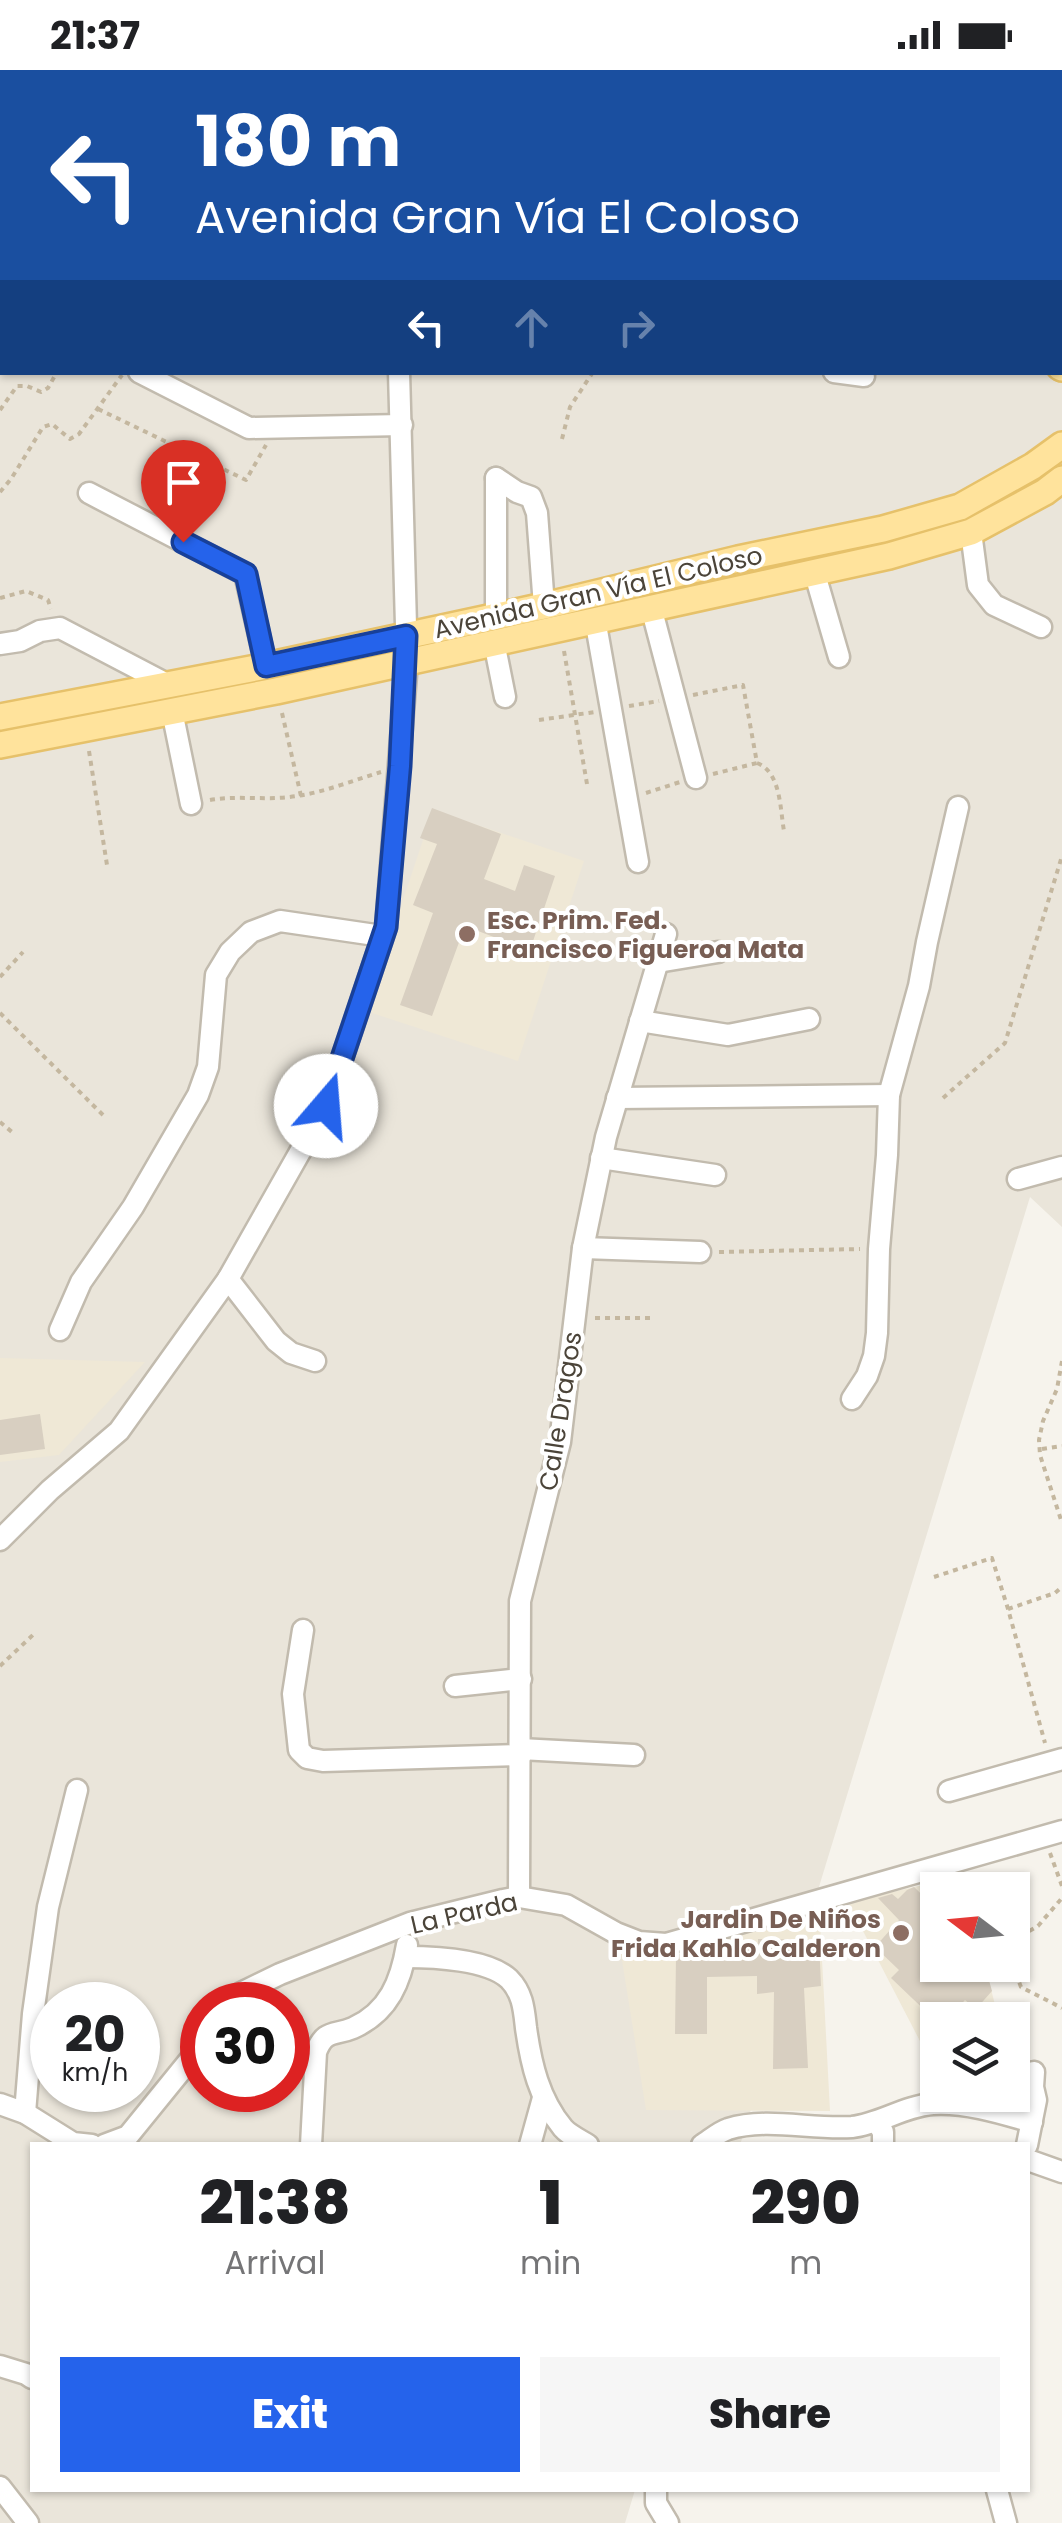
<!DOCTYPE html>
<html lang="en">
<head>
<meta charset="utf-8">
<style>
	body { margin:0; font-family:Poppins,sans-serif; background:#f6f6f6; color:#202124; height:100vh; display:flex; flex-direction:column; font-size:38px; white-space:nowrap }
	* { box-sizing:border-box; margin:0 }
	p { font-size:32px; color:#757577 }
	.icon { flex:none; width:55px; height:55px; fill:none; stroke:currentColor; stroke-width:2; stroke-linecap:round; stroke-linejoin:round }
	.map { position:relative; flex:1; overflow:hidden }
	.drawer { position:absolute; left:30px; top:2072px; width:1000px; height:350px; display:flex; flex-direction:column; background:#fff; border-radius:0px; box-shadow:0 2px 8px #0004 }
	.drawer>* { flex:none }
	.hud { position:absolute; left:0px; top:0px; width:1062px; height:305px; box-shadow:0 2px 8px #0004; background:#1a4fa0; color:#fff; overflow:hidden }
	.needle { width:65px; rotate:286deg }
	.fabs { position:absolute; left:920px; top:1802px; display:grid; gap:20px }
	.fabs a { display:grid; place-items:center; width:110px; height:110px; border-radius:0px; background:#fff; box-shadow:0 2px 8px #0004; font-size:50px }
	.speed { position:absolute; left:30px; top:1912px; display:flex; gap:20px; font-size:50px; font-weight:700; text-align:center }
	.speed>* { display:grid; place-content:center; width:130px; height:130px; border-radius:50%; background:#fff; box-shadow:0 2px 8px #0004; line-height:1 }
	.speed small { font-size:25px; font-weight:400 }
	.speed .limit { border:15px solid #d22; background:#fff; color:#111 }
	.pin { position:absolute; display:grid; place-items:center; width:85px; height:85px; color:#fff; margin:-102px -42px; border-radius:50% 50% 50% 0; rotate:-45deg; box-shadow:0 0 10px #0007 }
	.pin .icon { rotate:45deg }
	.me { position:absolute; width:110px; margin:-55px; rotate:18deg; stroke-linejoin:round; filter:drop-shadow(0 0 8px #0008) }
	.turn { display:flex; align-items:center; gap:35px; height:210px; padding:0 30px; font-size:45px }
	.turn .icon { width:130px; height:130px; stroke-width:2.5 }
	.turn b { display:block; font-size:70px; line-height:85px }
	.lanes { display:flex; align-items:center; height:95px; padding:0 30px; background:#0003; justify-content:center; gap:50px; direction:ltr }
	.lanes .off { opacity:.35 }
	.eta { display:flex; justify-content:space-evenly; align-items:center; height:170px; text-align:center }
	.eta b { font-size:60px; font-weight:800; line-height:70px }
	.button { display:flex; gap:20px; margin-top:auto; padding:20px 30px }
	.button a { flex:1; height:115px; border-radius:0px; background:#2563eb; color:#fff; font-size:40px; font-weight:800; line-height:115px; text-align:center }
	.button a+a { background:#f6f6f6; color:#202124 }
	.status { display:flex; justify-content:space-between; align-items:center; height:70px; padding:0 50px; background:#fff; direction:ltr }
	.status svg { height:28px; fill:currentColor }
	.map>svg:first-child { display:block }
	.residential { fill:#eae5da; fill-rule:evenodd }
	.education { fill:#efe8d6 }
	.building { fill:#d8cfc1 }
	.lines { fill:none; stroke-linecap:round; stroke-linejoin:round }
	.minor-casing { stroke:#c2bbae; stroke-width:25 }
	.major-casing { stroke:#e6c16a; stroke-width:30 }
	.path { stroke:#c4b79f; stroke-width:4; stroke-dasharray:5 5; stroke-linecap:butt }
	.minor { stroke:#fff; stroke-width:20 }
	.major { stroke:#ffe39c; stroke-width:25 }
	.route-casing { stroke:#184099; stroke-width:25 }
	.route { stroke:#2563eb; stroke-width:18 }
	.education-dot { fill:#8d6e63; stroke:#fff; stroke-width:4 }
	.labels { text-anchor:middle; stroke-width:8; stroke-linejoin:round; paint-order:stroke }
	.street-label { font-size:25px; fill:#4b4439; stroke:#fff }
	.education-label { font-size:25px; font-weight:bold; fill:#785e54; stroke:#fff; text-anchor:start }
</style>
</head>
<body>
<div class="status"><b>21:37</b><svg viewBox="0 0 49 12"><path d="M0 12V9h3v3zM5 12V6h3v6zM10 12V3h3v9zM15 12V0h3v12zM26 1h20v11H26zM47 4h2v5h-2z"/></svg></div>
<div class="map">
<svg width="1062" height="2453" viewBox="0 0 1062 2453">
	<rect width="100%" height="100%" fill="#f6f3ec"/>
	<path class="residential" d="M0 0H1062V1157L1030 1127 740 2075H32V2420H635L625 2453H0ZM2 2H1060V302H2ZM52 1935H138V2020H52ZM202 1935H288V2020H202Z"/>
	<g class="education">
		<path d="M433 740 584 791 518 991 366 941Z"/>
		<path d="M0 1288 145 1292 59 1385 0 1392Z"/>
		<path d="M954 1808 962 1820H938V1895H985L998 1947 990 1950H938L937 1969 922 1975 848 1832Z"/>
		<path d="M820 1851 830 2041 646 2040 621 1884Z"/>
	</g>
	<g class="building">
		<path d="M432 738 501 764 484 809 515 821 524 795 555 806 528 886 497 876 499 869 465 856 432 946 400 935 433 843 413 835 437 774 420 768Z"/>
		<path d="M40 1344 45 1379 0 1385V1350Z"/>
		<path d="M914 1817 938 1840V1895H970L988 1907 992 1921 976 1939 965 1930 946 1950H935L891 1908 899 1900 875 1877 899 1850 878 1828 892 1824 898 1829 907 1820Z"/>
		<path d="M758 1869 819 1870 821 1916 804 1918 808 1998 773 1999 774 1922 757 1924V1906L707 1907V1964H675L676 1885 720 1873H758Z"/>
	</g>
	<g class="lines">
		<g class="minor-casing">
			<g id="minor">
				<path d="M821 2 822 0"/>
				<path d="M139 302 249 358 402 355"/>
				<path d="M834 302 864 306"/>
				<path d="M496 408 517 422 531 427 537 443 544 536"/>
				<path d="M89 423 245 504 266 596"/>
				<path d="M971 462 978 515 994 535 1041 557"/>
				<path d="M814 501 839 587"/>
				<path d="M651 537 696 708"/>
				<path d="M496 546V408"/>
				<path d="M595 549 638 792"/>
				<path d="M494 572 505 627"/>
				<path d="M0 574 20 571 40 561 60 558 167 614"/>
				<path d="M172 641 191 734"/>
				<path d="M658 892 718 882"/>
				<path d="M640 951 728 965 809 949"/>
				<path d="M617 1028 889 1025"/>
				<path d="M601 1088 715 1105"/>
				<path d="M1018 1109 1062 1097"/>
				<path d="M583 1178 700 1182"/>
				<path d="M228 1209 276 1271 291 1283 315 1291"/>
				<path d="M60 1260 81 1212 133 1137 198 1025 208 997 216 905 230 882 251 862 280 851 382 866"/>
				<path d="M852 1329 867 1306 874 1286 877 1263 879 1179 887 1085 889 1025 919 916 927 872 958 737"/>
				<path d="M0 1470 50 1420 119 1361 228 1209 326 1036 386 857 407 592 399 302"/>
				<path d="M303 1560 293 1624 299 1680 307 1688 323 1691 521 1685"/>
				<path d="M455 1616 521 1609"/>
				<path d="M520 1679 634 1685"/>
				<path d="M949 1721 1062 1689"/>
				<path d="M519 1827 520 1531 560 1372 583 1178 606 1067 666 864"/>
				<path d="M405 1887C433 1887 488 1889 509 1909 523 1923 524 1940 526 1958 531 1994 539 2029 563 2058 569 2065 580 2070 588 2075"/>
				<path d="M232 1935 241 1923 280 1904 410 1853 503 1830 519 1827 566 1835 616 1863 639 1872 666 1874 1062 1761"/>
				<path d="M0 2034 25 2043 73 2073 92 2075"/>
				<path d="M25 2043 33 1944 48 1837 77 1720"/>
				<path d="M877 2052 883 2062V2075"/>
				<path d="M104 2075 128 2066 202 1975"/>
				<path d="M311 2075 316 1982C325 1959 334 1966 353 1958 389 1942 401 1911 407 1875"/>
				<path d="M530 2075 543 2028"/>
				<path d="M702 2075C710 2070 719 2062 728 2059 768 2047 811 2060 852 2057 880 2054 904 2036 933 2034 966 2032 1001 2043 1032 2052"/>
				<path d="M1027 2075 1036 2030 1033 2017 1034 2002"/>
				<path d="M1028 2090 1062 2102"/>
				<path d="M0 2296 26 2304 32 2308"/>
				<path d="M0 2417 28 2453"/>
				<path d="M656 2420V2433L668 2453"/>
				<path d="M997 2420 1006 2453"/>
			</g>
		</g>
		<g class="major-casing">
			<g id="major">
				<path d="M341 0 347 2"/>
				<path d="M572 0 577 2"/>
				<path d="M1054 0 1062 3"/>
				<path d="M463 2V0"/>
				<path d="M551 2 552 0"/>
				<path d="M0 164 2 163"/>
				<path d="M0 191 2 190"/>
				<path d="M1060 227 1062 223"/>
				<path d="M1060 297 1062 298"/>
				<path d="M0 647 266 596 544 536 738 489 883 459 960 437 1033 396 1062 375"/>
				<path d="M0 675 276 621 889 486 971 462 1045 422 1062 409"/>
			</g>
		</g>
		<g class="path">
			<path d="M97 0 103 2"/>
			<path d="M258 0 266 2"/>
			<path d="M24 2 26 0"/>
			<path d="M136 2 145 0"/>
			<path d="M316 2 317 0"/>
			<path d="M0 13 2 14"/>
			<path d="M0 50 2 45"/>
			<path d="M0 56 2 57"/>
			<path d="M0 106 2 107"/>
			<path d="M0 301 2 298"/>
			<path d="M98 339 246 410 266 375"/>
			<path d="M0 340 17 316H27L41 322 48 318 57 302"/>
			<path d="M562 369 570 337 593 302"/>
			<path d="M0 422 11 409 43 357 52 354 70 369 79 364 122 305"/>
			<path d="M0 528 26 521 48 530 51 539"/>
			<path d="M564 581 587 714"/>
			<path d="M693 625 743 615 757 693"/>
			<path d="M629 636 659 631"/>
			<path d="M282 643 301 726"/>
			<path d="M539 650 595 642"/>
			<path d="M89 681 107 795"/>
			<path d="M757 693C781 702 780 739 784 761"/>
			<path d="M713 704 757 693"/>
			<path d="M646 723 680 712"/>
			<path d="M210 730C239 725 267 731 297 726 325 722 354 710 381 702"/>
			<path d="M0 907 23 882"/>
			<path d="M0 943 103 1045"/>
			<path d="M943 1028 1005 973 1062 786"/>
			<path d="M0 1052 12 1062"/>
			<path d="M719 1182 860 1179"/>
			<path d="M595 1248H650"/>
			<path d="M1062 1291 1057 1319 1043 1351 1039 1370 1040 1385 1062 1453"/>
			<path d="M1042 1379 1062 1376"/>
			<path d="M934 1507 992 1488 1008 1539 1045 1673"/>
			<path d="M1008 1539 1055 1523 1062 1517"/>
			<path d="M0 1596 35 1563"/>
			<path d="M1050 1783 1062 1816"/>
			<path d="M1012 1871 1038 1856 1062 1828"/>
			<path d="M1012 1894 1021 1917 1062 1938"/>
		</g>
		<use href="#minor" class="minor"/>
		<use href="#major" class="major"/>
	</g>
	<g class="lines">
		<g class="route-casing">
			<path id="route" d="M183 472 246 504 266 596 406 566 400 696 386 857 326 1036"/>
		</g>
		<use href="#route" class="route"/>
	</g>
	<g class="education-dot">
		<circle cx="467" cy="864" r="10"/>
		<circle cx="901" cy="1863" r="10"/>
	</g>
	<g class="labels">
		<g class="street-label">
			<text transform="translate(598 522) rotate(-13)" y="9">Avenida Gran Vía El Coloso</text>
			<text transform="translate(560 1341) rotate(-81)" y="9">Calle Dragos</text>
			<text transform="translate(464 1843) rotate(-13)" y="9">La Parda</text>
		</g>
		<g class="education-label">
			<text x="487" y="859">Esc. Prim. Fed.<tspan x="487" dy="29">Francisco Figueroa Mata</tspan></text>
			<text x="881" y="1858" text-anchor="end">Jardin De Niños<tspan x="881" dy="29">Frida Kahlo Calderon</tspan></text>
		</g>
	</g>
</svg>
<div class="fabs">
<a><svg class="needle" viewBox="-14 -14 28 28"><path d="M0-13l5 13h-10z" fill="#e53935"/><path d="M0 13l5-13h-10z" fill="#757577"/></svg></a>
<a><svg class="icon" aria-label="layers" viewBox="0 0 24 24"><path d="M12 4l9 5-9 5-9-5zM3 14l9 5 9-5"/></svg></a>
</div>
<div class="speed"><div>20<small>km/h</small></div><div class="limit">30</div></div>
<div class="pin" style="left:183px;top:472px;background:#d93025"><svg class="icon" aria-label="arrive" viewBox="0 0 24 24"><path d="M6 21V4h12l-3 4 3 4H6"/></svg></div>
<svg class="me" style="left:326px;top:1036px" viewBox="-20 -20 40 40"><circle r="19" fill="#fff"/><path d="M0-13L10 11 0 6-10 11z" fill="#2563eb"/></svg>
<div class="hud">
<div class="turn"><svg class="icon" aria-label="left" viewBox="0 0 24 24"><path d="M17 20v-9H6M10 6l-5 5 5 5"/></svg><div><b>180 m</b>Avenida Gran Vía El Coloso</div></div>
<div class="lanes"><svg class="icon" aria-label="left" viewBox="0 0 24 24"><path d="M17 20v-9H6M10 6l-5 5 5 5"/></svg><svg class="icon off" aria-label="ahead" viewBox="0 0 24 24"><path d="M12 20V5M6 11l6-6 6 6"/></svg><svg class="icon off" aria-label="right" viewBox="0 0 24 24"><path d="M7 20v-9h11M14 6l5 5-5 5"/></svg></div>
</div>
<section class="drawer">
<div class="eta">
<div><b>21:38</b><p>Arrival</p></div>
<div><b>1</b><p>min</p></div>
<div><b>290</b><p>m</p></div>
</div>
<div class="button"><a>Exit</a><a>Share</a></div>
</section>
</div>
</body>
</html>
